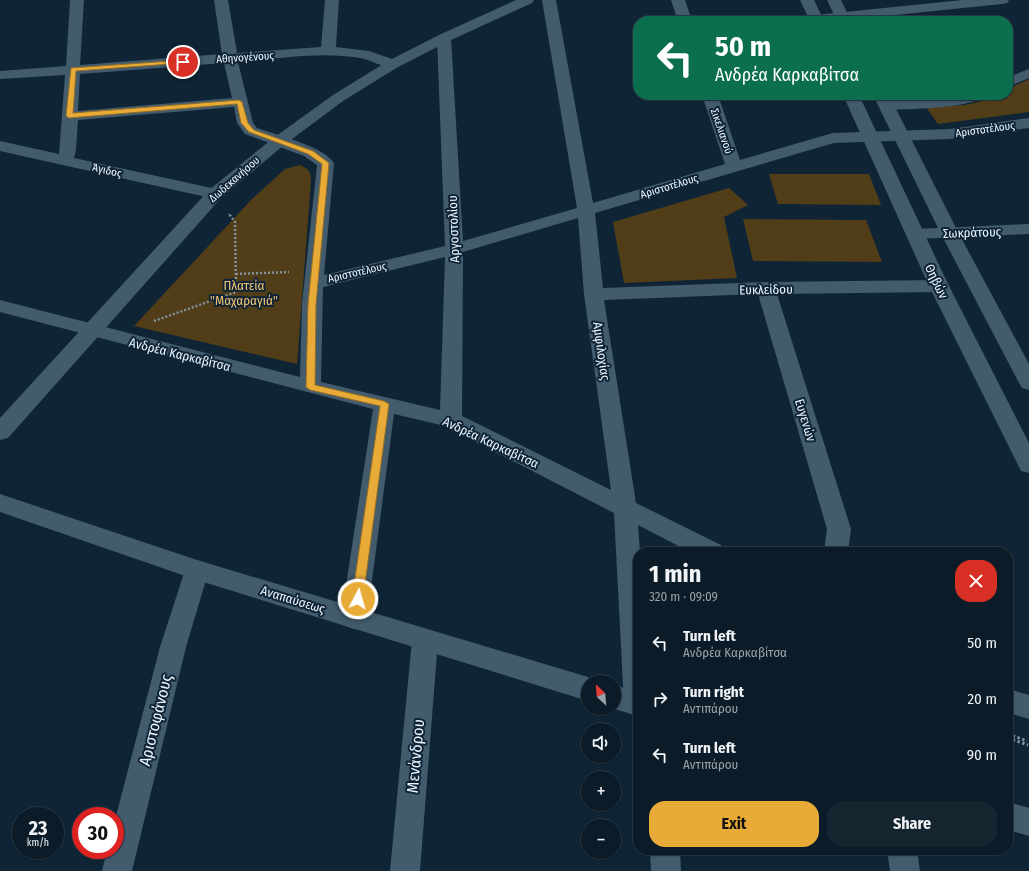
<!DOCTYPE html>
<html lang="en">
<head>
<meta charset="utf-8">
<style>
	body { margin:0; font-family:"Fira Sans Condensed",sans-serif; background:#142530; color:#f1f3f6; height:100vh; display:flex; flex-direction:column; font-size:15px; white-space:nowrap }
	* { box-sizing:border-box; margin:0 }
	p { font-size:13px; color:#9aa1a8 }
	.icon { flex:none; width:22px; height:22px; fill:none; stroke:currentColor; stroke-width:2; stroke-linecap:round; stroke-linejoin:round }
	.map { position:relative; flex:1; overflow:hidden }
	.drawer { position:absolute; left:633px; top:547px; width:380px; height:308px; display:flex; flex-direction:column; background:#0b1c28; border-radius:16px; box-shadow:0 1px 3px #0004,0 0 0 1px #2b3a45 }
	.drawer>* { flex:none }
	.banner { position:absolute; left:633px; top:16px; width:380px; height:84px; border-radius:16px; box-shadow:0 1px 3px #0004,0 0 0 1px #2b3a45; background:#0b6e4f; color:#fff; overflow:hidden }
	.needle { width:26px; rotate:334deg }
	.tools { position:absolute; left:581px; top:675px; display:grid; gap:8px }
	.tools a { display:grid; place-items:center; width:40px; height:40px; border-radius:50%; background:#0b1c28; box-shadow:0 1px 3px #0004,0 0 0 1px #2b3a45; font-size:20px }
	.speed { position:absolute; left:12px; top:807px; display:flex; gap:8px; font-size:20px; font-weight:700; text-align:center }
	.speed>* { display:grid; place-content:center; width:52px; height:52px; border-radius:50%; background:#0b1c28; box-shadow:0 1px 3px #0004,0 0 0 1px #2b3a45; line-height:1 }
	.speed small { font-size:10px; font-weight:400 }
	.speed .limit { border:6px solid #d22; background:#fff; color:#111 }
	.pin { position:absolute; display:grid; place-items:center; width:34px; height:34px; color:#fff; margin:-17px; border:2px solid #fff; border-radius:50%; box-shadow:0 1px 4px #0007 }
	.me { position:absolute; width:44px; margin:-22px; rotate:6deg; stroke-linejoin:round; filter:drop-shadow(0 0 3px #0008) }
	.turn { display:flex; align-items:center; gap:14px; height:84px; padding:0 16px; font-size:18px }
	.turn .icon { width:52px; height:52px; stroke-width:2.5 }
	.turn b { display:block; font-size:28px; line-height:34px }
	.round { display:grid; place-items:center; flex:none; width:42px; height:42px; border-radius:16px; background:#142530 }
	.headline { display:flex; align-items:center; justify-content:space-between; height:68px; padding:0 16px }
	h1 { font-size:24px; font-weight:700; line-height:30px }
	.primary-button { display:flex; gap:8px; margin-top:auto; padding:8px 16px }
	.primary-button a { flex:1; height:46px; border-radius:16px; background:#e8ab37; color:#111; font-size:16px; font-weight:700; line-height:46px; text-align:center }
	.primary-button a+a { background:#142530; color:#f1f3f6 }
	ul { padding:0; list-style:none }
	li { display:flex; align-items:center; gap:12px; height:56px; padding:0 16px }
	li div { flex:1 }
	li b { display:block; font-size:15px }
	li em { font-style:normal }
	.map>svg:first-child { display:block }
	.green { fill:#513d18 }
	.lines { fill:none; stroke-linecap:round; stroke-linejoin:round }
	.path-far2 { stroke:#82929f; stroke-width:1.5; stroke-dasharray:1.5 1.5; stroke-linecap:butt }
	.path-far1 { stroke:#82929f; stroke-width:2.5; stroke-dasharray:2 2; stroke-linecap:butt }
	.path { stroke:#82929f; stroke-width:3; stroke-dasharray:2.5 2.5; stroke-linecap:butt }
	.street { fill:#425b6d; fill-rule:evenodd }
	.secondary { fill:#425b6d; fill-rule:evenodd }
	.route { fill:#e8ab37; stroke:#976f24 }
	.labels { text-anchor:middle; stroke-width:4; stroke-linejoin:round; paint-order:stroke }
	.far-street-label { font-size:11px; fill:#eaf5fe; stroke:#0f2536 }
	.street-label { font-size:13px; fill:#eaf5fe; stroke:#0f2536 }
	.park-label { font-size:13px; fill:#f3c373; stroke:#0f2536 }
	.near-street-label { font-size:16px; fill:#eaf5fe; stroke:#0f2536 }
</style>
</head>
<body>
<div class="map">
<svg width="1029" height="871" viewBox="0 0 1029 871">
	<rect width="100%" height="100%" fill="#0f2536"/>
	<g class="green">
		<path d="M1029 79V112L938 124 926 107 965 105 978 102 995 95H1008V89Z"/>
		<path d="M902 95H957L906 101Z"/>
		<path d="M300 165C309 169 311 172 311 181L297 364 134 326 251 200 285 169Z"/>
		<path d="M769 174H869L881 205 778 204Z"/>
		<path d="M729 188 748 205 724 217 737 278 624 283 613 222Z"/>
		<path d="M743 219 866 220 882 262 753 261Z"/>
	</g>
	<g class="lines">
		<path class="path-far2" d="M229 214 230 216"/>
		<g class="path-far1">
			<path d="M236 274 289 272"/>
			<path d="M154 321 236 292 235 222 230 215"/>
		</g>
		<g class="path">
			<path d="M1008 734 1027 741"/>
			<path d="M1008 738 1028 745"/>
		</g>
		<g class="street">
			<path d="M70 0H84L80 65 222 54 214 0H228L237 53 321 47 325 0H339L336 47 369 51 398 61 400 64 398 67C386 70 372 60 360 58 321 51 278 59 238 62L253 123 257 128C276 135 323 146 334 163L324 275 445 246 437 38 439 35H449L451 38 463 241 577 208 542 0H556L593 203 725 164 702 95H718L740 160 833 133 950 129 1029 118V128L950 139 834 143 595 213 603 288 766 282 939 280 946 282 949 286 946 290 939 292 777 294 851 529 848 552H824L827 529 758 294 604 300 636 503 721 545 724 552H690L638 525 640 552H638V716L628 713 624 704 614 513 445 426 394 414 367 618 363 626 354 629 345 626 341 618 373 409 0 312V300L300 377 302 304 317 165 304 156 245 134 237 123 234 107 78 120 76 150 74 158 221 190 224 194 221 198 215 199 0 151V141L59 154 65 75 0 79V71L66 66ZM224 63 232 98 78 111 80 74ZM578 218 584 294 611 490 462 416 463 252ZM445 257 440 410 321 382 323 287Z"/>
			<path d="M671 0H685L692 21H678Z"/>
			<path d="M962 0H1009L1007 3 1002 4 837 21H810L809 19 811 16 816 15Z"/>
			<path d="M1029 69V78L1008 87V77Z"/>
			<path d="M960 95H985C975 109 904 109 886 110L881 108 878 105 881 102 886 100 932 99Z"/>
			<path d="M1029 224V234L915 239 909 238 906 234 909 230 915 229Z"/>
			<path d="M197 560 206 563 209 570 186 647 132 871H102L107 850H115V820L160 647 185 570 188 563Z"/>
			<path d="M425 629 434 632 438 640 420 871H390L412 640 416 632Z"/>
			<path d="M650 850H680L681 871H651Z"/>
			<path d="M887 850H917L920 871H890Z"/>
		</g>
		<g class="secondary">
			<path d="M516 0H534L532 3 449 41 398 67 343 101 284 145 221 198 8 438 0 440V418L209 190 272 139 333 95 388 61 439 35Z"/>
			<path d="M800 0H814L824 21H810Z"/>
			<path d="M827 0H841L851 21H837Z"/>
			<path d="M843 95H859L949 286 1029 443V473L1021 471 1018 465 929 286Z"/>
			<path d="M873 95H889L958 232 1029 364V390L1022 388 1019 383 940 232Z"/>
			<path d="M0 494 197 560 588 677 598 682H588V701L197 580 0 512Z"/>
			<path d="M614 685 638 692V716L611 708H614Z"/>
			<path d="M1008 689 1029 695V719L1008 713Z"/>
			<path d="M1008 802 1029 808V836L1008 830Z"/>
		</g>
	</g>
	<path class="route" d="M185 60 186 62 183 63 76 71 73 113 239 100 242 102 248 123 254 130 313 151 329 163 316 304 315 385 384 401 389 404 363 599 358 604 352 599 380 406 310 390 306 387 308 304 322 164 308 154 249 132 241 123 237 104 69 118 66 116 71 68Z"/>
	<g class="labels">
		<g class="far-street-label">
			<text transform="translate(245 57) rotate(-4)" y="4">Αθηνογένους</text>
			<text transform="translate(985 129) rotate(-8)" y="4">Αριστοτέλους</text>
			<text transform="translate(722 131) rotate(71)" y="4">Σικελιανού</text>
			<text transform="translate(107 170) rotate(13)" y="4">Άγιδος</text>
			<text transform="translate(234 179) rotate(-41)" y="4">Δωδεκανήσου</text>
			<text transform="translate(669 186) rotate(-17)" y="4">Αριστοτέλους</text>
			<text transform="translate(357 272) rotate(-13)" y="4">Αριστοτέλους</text>
		</g>
		<g class="street-label">
			<text transform="translate(453 229) rotate(-92)" y="5">Αργοστολίου</text>
			<text transform="translate(972 232) rotate(-2)" y="5">Σωκράτους</text>
			<text transform="translate(937 281) rotate(64)" y="5">Θηβών</text>
			<text transform="translate(766 289) rotate(-1)" y="5">Ευκλείδου</text>
			<text transform="translate(602 351) rotate(82)" y="5">Αμφιλοχίας</text>
			<text transform="translate(180 354) rotate(14)" y="5">Ανδρέα Καρκαβίτσα</text>
			<text transform="translate(806 420) rotate(73)" y="5">Ευγενών</text>
			<text transform="translate(491 442) rotate(25)" y="5">Ανδρέα Καρκαβίτσα</text>
			<text transform="translate(293 599) rotate(17)" y="5">Αναπαύσεως</text>
		</g>
		<g class="park-label">
			<text x="244" y="290">Πλατεία<tspan x="244" dy="15">"Μαχαραγιά"</tspan></text>
		</g>
		<g class="near-street-label">
			<text transform="translate(155 720) rotate(-76)" y="6">Αριστοφάνους</text>
			<text transform="translate(415 756) rotate(-85)" y="6">Μενάνδρου</text>
		</g>
	</g>
</svg>
<div class="tools">
<a><svg class="needle" viewBox="-14 -14 28 28"><path d="M0-13l5 13h-10z" fill="#e53935"/><path d="M0 13l5-13h-10z" fill="#9aa1a8"/></svg></a>
<a><svg class="icon" aria-label="sound" viewBox="0 0 24 24"><path d="M4 9h4l5-4v14l-5-4H4zM17 9q2 3 0 6"/></svg></a>
<a>+</a>
<a>−</a>
</div>
<div class="speed"><div>23<small>km/h</small></div><div class="limit">30</div></div>
<div class="pin" style="left:183px;top:62px;background:#d93025"><svg class="icon" aria-label="arrive" viewBox="0 0 24 24"><path d="M6 21V4h12l-3 4 3 4H6"/></svg></div>
<svg class="me" style="left:358px;top:599px" viewBox="-20 -20 40 40"><circle r="17" fill="#e8ab37" stroke="#fff" stroke-width="3"/><path d="M0-11L8 9 0 5-8 9z" fill="#fff"/></svg>
<div class="banner">
<div class="turn"><svg class="icon" aria-label="left" viewBox="0 0 24 24"><path d="M17 20v-9H6M10 6l-5 5 5 5"/></svg><div><b>50 m</b>Ανδρέα Καρκαβίτσα</div></div>
</div>
<section class="drawer">
<div class="headline"><div><h1>1 min</h1><p>320 m · 09:09</p></div><a class="round" style="background:#d93025;color:#fff"><svg class="icon" aria-label="close" viewBox="0 0 24 24"><path d="M6 6l12 12M18 6L6 18"/></svg></a></div>
<ul>
<li><svg class="icon" aria-label="left" viewBox="0 0 24 24"><path d="M17 20v-9H6M10 6l-5 5 5 5"/></svg><div><b>Turn left</b><p>Ανδρέα Καρκαβίτσα</p></div><em>50 m</em></li>
<li><svg class="icon" aria-label="right" viewBox="0 0 24 24"><path d="M7 20v-9h11M14 6l5 5-5 5"/></svg><div><b>Turn right</b><p>Αντιπάρου</p></div><em>20 m</em></li>
<li><svg class="icon" aria-label="left" viewBox="0 0 24 24"><path d="M17 20v-9H6M10 6l-5 5 5 5"/></svg><div><b>Turn left</b><p>Αντιπάρου</p></div><em>90 m</em></li>
</ul>
<div class="primary-button"><a>Exit</a><a>Share</a></div>
</section>
</div>
</body>
</html>
